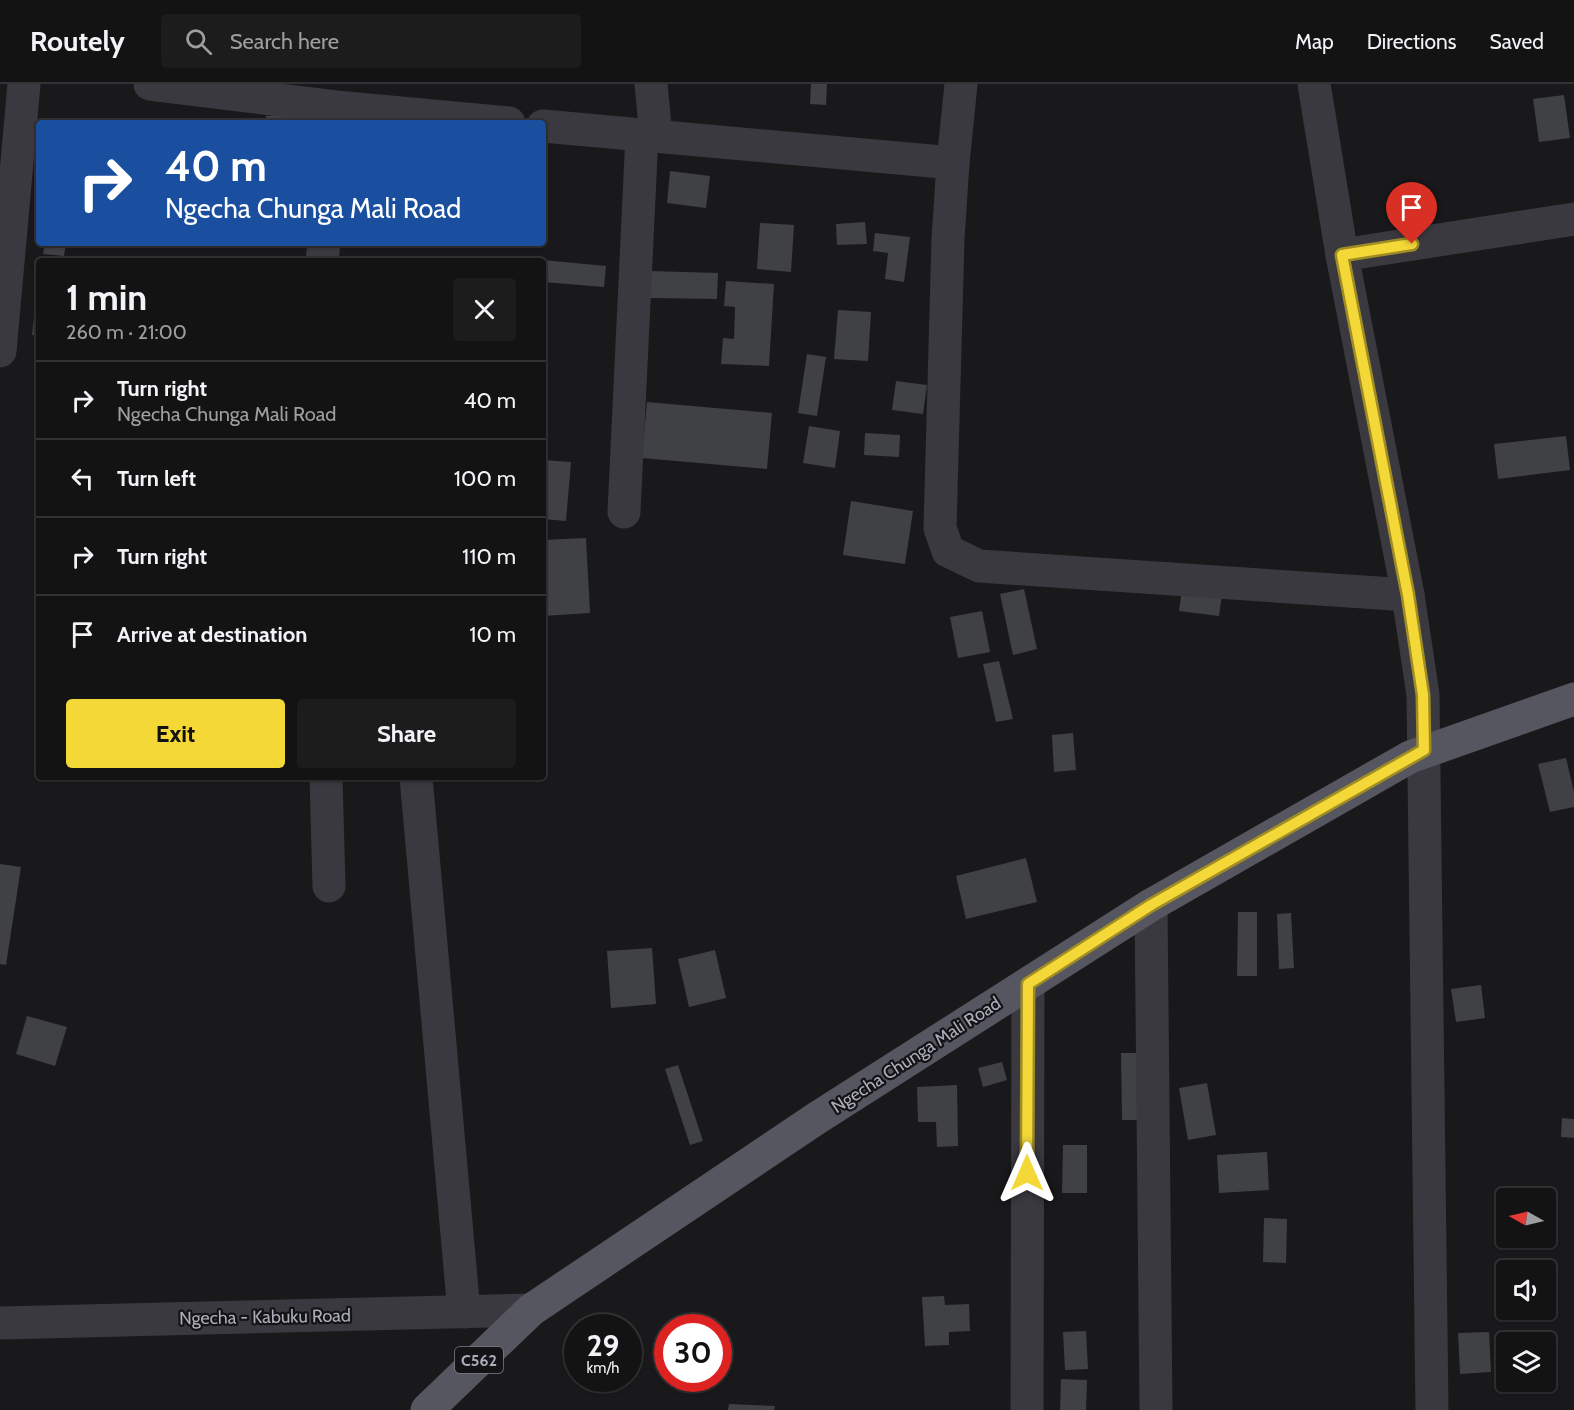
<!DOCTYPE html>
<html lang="en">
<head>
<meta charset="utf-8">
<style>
	body { margin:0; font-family:Cabin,sans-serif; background:#1c1c1d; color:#f1f3f6; height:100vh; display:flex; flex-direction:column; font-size:22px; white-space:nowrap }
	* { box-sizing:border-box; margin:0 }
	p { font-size:20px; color:#9d9ea0 }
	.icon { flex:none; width:33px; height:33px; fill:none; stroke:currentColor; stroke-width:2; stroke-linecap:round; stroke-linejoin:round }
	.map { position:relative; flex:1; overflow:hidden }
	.panel { position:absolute; left:36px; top:174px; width:510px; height:522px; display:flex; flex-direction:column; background:#131314; border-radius:6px; box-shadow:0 2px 4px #0004,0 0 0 2px #323234 }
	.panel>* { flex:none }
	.hud { position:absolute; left:36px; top:36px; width:510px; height:126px; border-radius:6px; box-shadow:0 2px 4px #0004,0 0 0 2px #323234; background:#1a4fa0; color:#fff; overflow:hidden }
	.needle { width:39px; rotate:278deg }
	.controls { position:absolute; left:1496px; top:1104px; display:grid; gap:12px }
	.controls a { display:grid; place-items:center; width:60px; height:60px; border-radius:6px; background:#131314; box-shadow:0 2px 4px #0004,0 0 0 2px #323234; font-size:30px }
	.speed { position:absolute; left:564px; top:1230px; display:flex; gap:12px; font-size:30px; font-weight:700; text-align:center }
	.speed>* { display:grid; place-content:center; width:78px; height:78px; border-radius:50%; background:#131314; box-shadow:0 2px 4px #0004,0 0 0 2px #323234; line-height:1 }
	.speed small { font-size:15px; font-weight:400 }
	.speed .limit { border:9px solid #d22; background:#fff; color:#111 }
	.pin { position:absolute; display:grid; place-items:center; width:51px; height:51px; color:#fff; margin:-62px -26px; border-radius:50% 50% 50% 0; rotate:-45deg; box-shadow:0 0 6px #0007 }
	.pin .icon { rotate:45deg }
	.me { position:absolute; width:66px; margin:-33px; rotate:0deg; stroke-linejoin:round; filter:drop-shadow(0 0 4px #0008) }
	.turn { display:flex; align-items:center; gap:21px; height:126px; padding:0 30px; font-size:27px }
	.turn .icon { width:78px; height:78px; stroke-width:2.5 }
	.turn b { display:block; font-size:42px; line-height:51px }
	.round { display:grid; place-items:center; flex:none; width:63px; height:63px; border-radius:6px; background:#1c1c1d }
	.overview { display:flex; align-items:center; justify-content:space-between; height:102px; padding:0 30px }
	h1 { font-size:36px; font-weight:700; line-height:45px }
	.cta { display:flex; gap:12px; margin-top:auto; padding:12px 30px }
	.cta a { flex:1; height:69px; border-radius:6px; background:#f4d838; color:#111; font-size:24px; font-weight:700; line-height:69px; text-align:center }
	.cta a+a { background:#1c1c1d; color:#f1f3f6 }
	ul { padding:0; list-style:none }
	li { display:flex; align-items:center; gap:18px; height:78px; padding:0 30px; border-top:2px solid #323234 }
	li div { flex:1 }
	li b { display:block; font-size:22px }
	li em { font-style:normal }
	header { display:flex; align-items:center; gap:36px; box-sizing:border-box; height:84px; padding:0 30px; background:#131314; border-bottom:2px solid #323234 }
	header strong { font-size:28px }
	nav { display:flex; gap:33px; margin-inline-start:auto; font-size:21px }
	.search { width:420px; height:54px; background:#1c1c1d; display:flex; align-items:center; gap:15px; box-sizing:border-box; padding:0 21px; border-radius:6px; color:#9d9ea0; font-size:22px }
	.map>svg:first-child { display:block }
	.building { fill:#404145 }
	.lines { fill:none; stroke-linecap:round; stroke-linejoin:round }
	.minor { stroke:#3a3940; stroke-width:33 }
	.tertiary { stroke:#3a3940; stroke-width:33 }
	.primary { stroke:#55565f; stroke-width:33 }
	.route-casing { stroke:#9f8c24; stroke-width:15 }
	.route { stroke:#f4d838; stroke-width:10 }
	.labels { text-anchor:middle; stroke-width:4.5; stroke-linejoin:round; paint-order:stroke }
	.shield { fill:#141316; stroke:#7e7f8a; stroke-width:1.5 }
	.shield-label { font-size:16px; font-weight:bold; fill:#abadbb }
	.street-label { font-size:18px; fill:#abadbb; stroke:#141316 }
</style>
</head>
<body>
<header>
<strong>Routely</strong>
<div class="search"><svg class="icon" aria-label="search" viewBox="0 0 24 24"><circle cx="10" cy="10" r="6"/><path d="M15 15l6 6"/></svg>Search here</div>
<nav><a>Map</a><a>Directions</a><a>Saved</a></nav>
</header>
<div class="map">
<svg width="1574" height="1326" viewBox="0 0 1574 1326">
	<rect width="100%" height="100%" fill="#19191b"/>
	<g class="building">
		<path d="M811 0H827L826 21 810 20Z"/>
		<path d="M1564 11 1570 54 1539 58 1533 15Z"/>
		<path d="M307 31V39H266V32Z"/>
		<path d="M670 87 710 92 706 124 667 119Z"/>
		<path d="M865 138 867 160 837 161 836 140Z"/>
		<path d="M760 139 794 141 791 188 757 185Z"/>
		<path d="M875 149 910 153 904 198 885 195 888 169 873 167Z"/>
		<path d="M45 159H66L64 172 43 170Z"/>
		<path d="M543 176 606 182 604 203 543 198Z"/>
		<path d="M650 187 718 189 717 215 650 214Z"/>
		<path d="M726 197 774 200 769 282 721 280 723 254 734 255 735 223 724 222Z"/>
		<path d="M37 208 39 209V251H32Z"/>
		<path d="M838 226 871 228 868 277 834 275Z"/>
		<path d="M807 270 826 273 817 332 798 329Z"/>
		<path d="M896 297 927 301 923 330 892 326Z"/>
		<path d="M647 318 772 329 767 385 642 374Z"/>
		<path d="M809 342 840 347 835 384 803 379Z"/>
		<path d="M865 349 900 351 899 373 864 371Z"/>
		<path d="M1566 352 1570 386 1498 395 1494 360Z"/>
		<path d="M543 376 571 378 566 437 543 435Z"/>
		<path d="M851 417 913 427 905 480 843 471Z"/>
		<path d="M586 454 590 529 543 532V456Z"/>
		<path d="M1024 505 1037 565 1013 571 1000 510Z"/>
		<path d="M1182 505 1222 510 1219 532 1179 527Z"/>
		<path d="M982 527 990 568 958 574 950 533Z"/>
		<path d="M999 577 1013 635 996 638 983 580Z"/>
		<path d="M1073 649 1076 686 1054 688 1052 651Z"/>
		<path d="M1566 674 1574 708V723L1550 728 1538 680Z"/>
		<path d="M1026 774 1037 818 966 835 956 792Z"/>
		<path d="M0 780 21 783 6 881 0 880Z"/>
		<path d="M1238 828H1257V892H1237Z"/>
		<path d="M1291 829 1294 884 1279 885 1277 830Z"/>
		<path d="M652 864 656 920 611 924 607 867Z"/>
		<path d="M715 866 726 914 689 923 678 875Z"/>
		<path d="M1481 901 1485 934 1456 938 1451 905Z"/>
		<path d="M27 932 67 943 55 982 16 970Z"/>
		<path d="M1121 969H1144V1036H1122Z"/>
		<path d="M1002 978 1007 996 983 1003 978 984Z"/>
		<path d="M678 981 703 1057 690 1061 665 985Z"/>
		<path d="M1207 999 1216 1051 1188 1056 1179 1004Z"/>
		<path d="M957 1001 958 1062 937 1063 936 1038H918L917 1003Z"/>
		<path d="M1562 1034 1574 1035V1054L1561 1053Z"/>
		<path d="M1063 1061H1087V1109H1062Z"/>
		<path d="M1267 1068 1269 1106 1219 1109 1217 1071Z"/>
		<path d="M1264 1134 1287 1135 1286 1179 1263 1178Z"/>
		<path d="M944 1212 945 1221 969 1220 970 1247 949 1248V1261L925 1262 922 1213Z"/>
		<path d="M1086 1247 1088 1285 1065 1286 1063 1248Z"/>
		<path d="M1489 1248 1491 1288 1460 1290 1458 1249Z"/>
		<path d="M1061 1295 1087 1296 1086 1326H1060Z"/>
		<path d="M729 1320 775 1322 774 1326H728Z"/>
	</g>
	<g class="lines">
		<g class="minor">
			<path d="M150 0 336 23 509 39"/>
			<path d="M651 0 656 52"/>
			<path d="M1314 0 1342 171 1408 511 1423 611 1432 1326"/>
			<path d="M543 42 953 79 948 155 940 444 948 467 979 482 1408 511"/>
			<path d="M953 79 961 0"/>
			<path d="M1342 171 1574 135"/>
			<path d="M322 177 324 159"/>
			<path d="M0 267 24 0"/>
			<path d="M624 428 642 51"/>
			<path d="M326 693 329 802"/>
			<path d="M416 693 464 1228"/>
			<path d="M1151 821 1156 1326"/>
			<path d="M1027 1326 1028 900"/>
		</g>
		<path class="tertiary" d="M0 1239 531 1226"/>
		<path class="primary" d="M427 1326 531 1226 817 1034 1151 821 1410 673 1574 615"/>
	</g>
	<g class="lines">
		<g class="route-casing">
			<path id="route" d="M1027 1089 1028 900 1151 821 1424 666 1423 611 1408 511 1342 171 1412 160"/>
		</g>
		<use href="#route" class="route"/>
	</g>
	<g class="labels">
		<rect class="shield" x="455" y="1263" width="48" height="26" rx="4.5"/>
		<g class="shield-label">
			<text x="479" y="1282">C562</text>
		</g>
		<g class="street-label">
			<text transform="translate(916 971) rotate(-33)" y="6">Ngecha Chunga Mali Road</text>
			<text transform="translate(265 1233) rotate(-1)" y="6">Ngecha - Kabuku Road</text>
		</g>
	</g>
</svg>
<div class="controls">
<a><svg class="needle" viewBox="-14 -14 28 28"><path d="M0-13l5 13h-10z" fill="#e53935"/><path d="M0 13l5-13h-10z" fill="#9d9ea0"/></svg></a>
<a><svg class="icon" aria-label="sound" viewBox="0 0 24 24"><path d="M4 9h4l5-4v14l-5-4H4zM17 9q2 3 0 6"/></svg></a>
<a><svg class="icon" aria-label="layers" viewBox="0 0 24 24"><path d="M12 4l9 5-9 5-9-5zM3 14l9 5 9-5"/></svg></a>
</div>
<div class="speed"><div>29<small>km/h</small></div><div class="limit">30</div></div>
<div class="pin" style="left:1412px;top:160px;background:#d93025"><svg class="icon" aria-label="arrive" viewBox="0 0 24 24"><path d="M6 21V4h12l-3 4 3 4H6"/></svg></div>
<svg class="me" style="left:1027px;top:1089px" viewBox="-20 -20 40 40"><path d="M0-17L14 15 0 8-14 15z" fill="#f4d838" stroke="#fff" stroke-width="4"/></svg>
<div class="hud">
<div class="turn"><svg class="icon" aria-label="right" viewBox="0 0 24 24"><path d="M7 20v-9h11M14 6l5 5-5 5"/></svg><div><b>40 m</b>Ngecha Chunga Mali Road</div></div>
</div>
<section class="panel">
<div class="overview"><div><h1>1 min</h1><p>260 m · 21:00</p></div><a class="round"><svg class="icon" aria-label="close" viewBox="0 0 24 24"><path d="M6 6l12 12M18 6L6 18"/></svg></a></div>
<ul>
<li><svg class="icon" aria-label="right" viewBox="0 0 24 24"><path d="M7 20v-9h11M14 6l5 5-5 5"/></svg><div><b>Turn right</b><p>Ngecha Chunga Mali Road</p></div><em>40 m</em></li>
<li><svg class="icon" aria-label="left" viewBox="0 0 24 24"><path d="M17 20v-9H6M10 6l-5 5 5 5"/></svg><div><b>Turn left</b></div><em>100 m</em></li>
<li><svg class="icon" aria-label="right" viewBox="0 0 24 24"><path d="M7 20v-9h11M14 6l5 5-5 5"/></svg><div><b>Turn right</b></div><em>110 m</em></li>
<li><svg class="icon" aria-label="arrive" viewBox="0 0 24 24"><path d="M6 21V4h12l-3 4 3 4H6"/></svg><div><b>Arrive at destination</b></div><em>10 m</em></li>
</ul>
<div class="cta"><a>Exit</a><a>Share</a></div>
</section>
</div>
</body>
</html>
